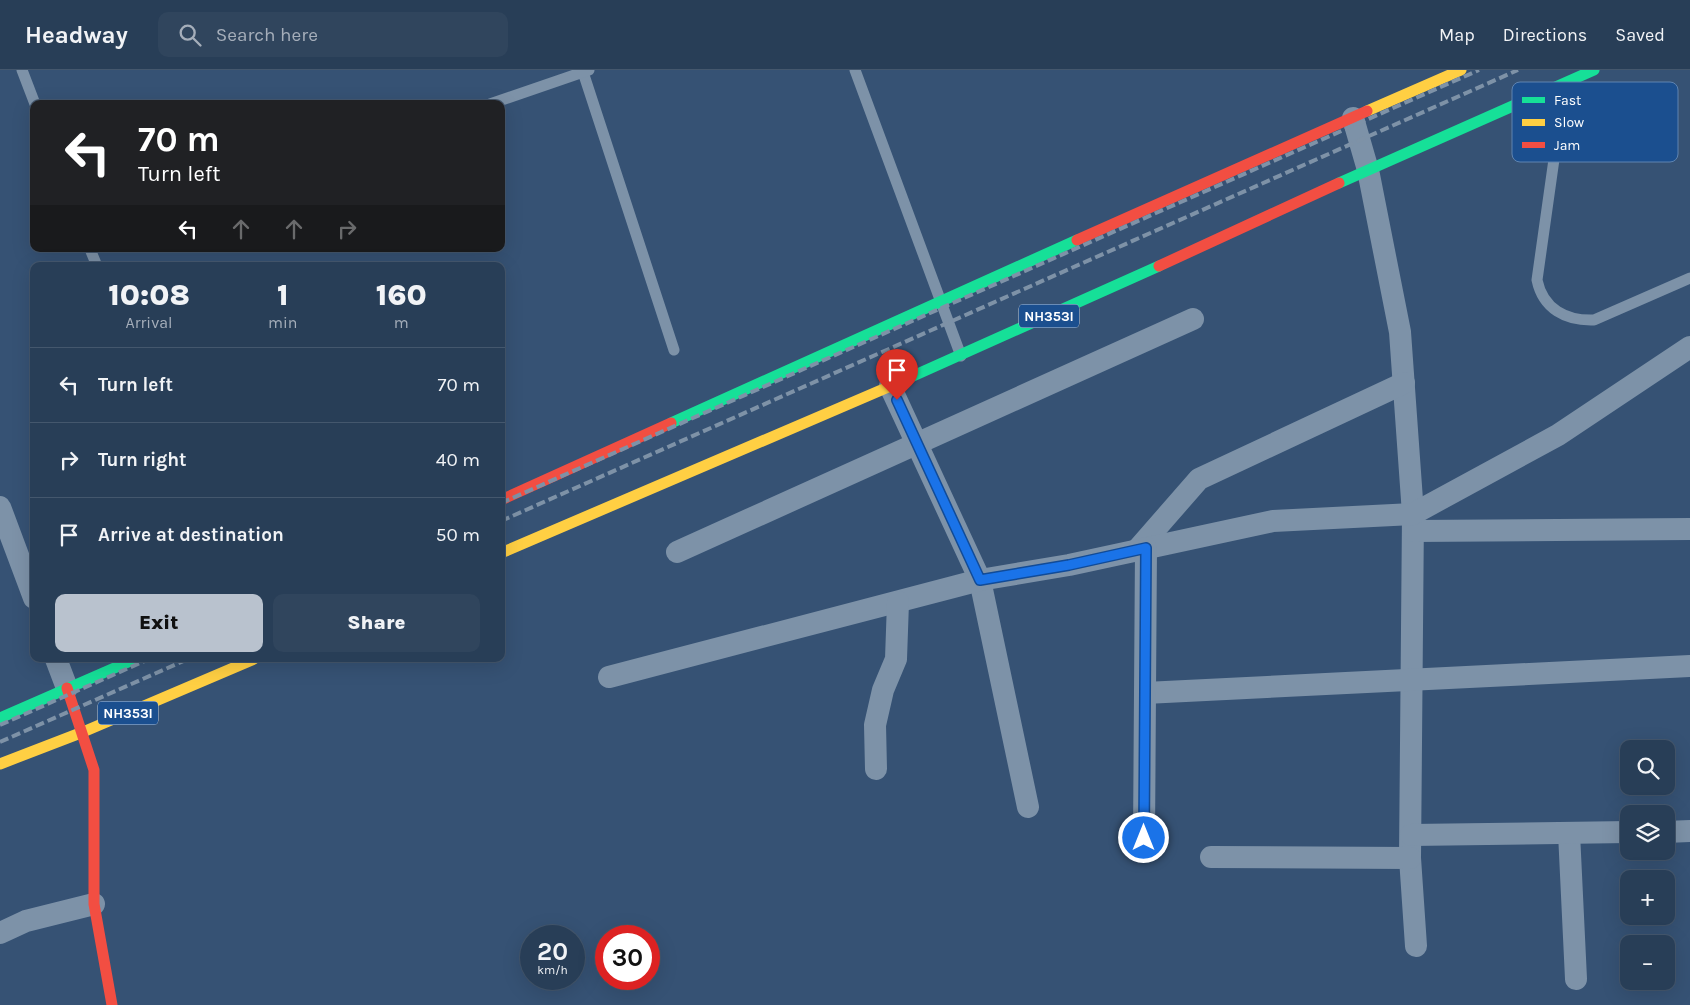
<!DOCTYPE html>
<html lang="en">
<head>
<meta charset="utf-8">
<style>
	body { margin:0; font-family:Karla,sans-serif; background:#30455d; color:#f1f3f6; height:100vh; display:flex; flex-direction:column; font-size:19px; white-space:nowrap }
	* { box-sizing:border-box; margin:0 }
	p { font-size:16px; color:#a5aeba }
	.icon { flex:none; width:28px; height:28px; fill:none; stroke:currentColor; stroke-width:2; stroke-linecap:round; stroke-linejoin:round }
	.map { position:relative; flex:1; overflow:hidden }
	.side { position:absolute; left:30px; top:192px; width:475px; height:400px; display:flex; flex-direction:column; background:#283e57; border-radius:10px; box-shadow:0 5px 20px #0002,0 0 0 1px #44576d }
	.side>* { flex:none }
	.top-card { position:absolute; left:30px; top:30px; width:475px; height:152px; border-radius:10px; box-shadow:0 5px 20px #0002,0 0 0 1px #44576d; background:#202124; color:#fff; overflow:hidden }
	.controls { position:absolute; left:1620px; top:670px; display:grid; gap:10px }
	.controls a { display:grid; place-items:center; width:55px; height:55px; border-radius:10px; background:#283e57; box-shadow:0 5px 20px #0002,0 0 0 1px #44576d; font-size:25px }
	.speed { position:absolute; left:520px; top:855px; display:flex; gap:10px; font-size:25px; font-weight:700; text-align:center }
	.speed>* { display:grid; place-content:center; width:65px; height:65px; border-radius:50%; background:#283e57; box-shadow:0 5px 20px #0002,0 0 0 1px #44576d; line-height:1 }
	.speed small { font-size:12px; font-weight:400 }
	.speed .limit { border:8px solid #d22; background:#fff; color:#111 }
	.pin { position:absolute; display:grid; place-items:center; width:42px; height:42px; color:#fff; margin:-51px -21px; border-radius:50% 50% 50% 0; rotate:-45deg; box-shadow:0 0 5px #0007 }
	.pin .icon { rotate:45deg }
	.me { position:absolute; width:55px; margin:-28px; rotate:0deg; stroke-linejoin:round; filter:drop-shadow(0 0 4px #0008) }
	.turn { display:flex; align-items:center; gap:18px; height:105px; padding:0 25px; font-size:22px }
	.turn .icon { width:65px; height:65px; stroke-width:2.5 }
	.turn b { display:block; font-size:35px; line-height:42px }
	.lanes { display:flex; align-items:center; height:48px; padding:0 25px; background:#0003; justify-content:center; gap:25px; direction:ltr }
	.lanes .off { opacity:.35 }
	.eta { display:flex; justify-content:space-evenly; align-items:center; height:85px; text-align:center }
	.eta b { font-size:30px; font-weight:800; line-height:35px }
	.primary-button { display:flex; gap:10px; margin-top:auto; padding:10px 25px }
	.primary-button a { flex:1; height:58px; border-radius:10px; background:#b9c2ce; color:#111; font-size:20px; font-weight:800; line-height:58px; text-align:center }
	.primary-button a+a { background:#30455d; color:#f1f3f6 }
	ul { padding:0; list-style:none }
	li { display:flex; align-items:center; gap:15px; height:75px; padding:0 25px; border-top:1px solid #44576d }
	li div { flex:1 }
	li b { display:block; font-size:19px }
	li em { font-style:normal }
	header { display:flex; align-items:center; gap:30px; box-sizing:border-box; height:70px; padding:0 25px; background:#283e57; border-bottom:1px solid #44576d }
	header strong { font-size:24px }
	nav { display:flex; gap:28px; margin-inline-start:auto; font-size:18px }
	.search { width:350px; height:45px; background:#30455d; display:flex; align-items:center; gap:12px; box-sizing:border-box; padding:0 18px; border-radius:10px; color:#a5aeba; font-size:19px }
	.map>svg:first-child { display:block }
	.lines { fill:none; stroke-linecap:round; stroke-linejoin:round }
	.lane { stroke:#7d92a8; stroke-width:11 }
	.street { stroke:#7d92a8; stroke-width:22 }
	.fast { stroke:#16e098; stroke-width:11 }
	.slow { stroke:#ffcf43; stroke-width:11 }
	.jam { stroke:#f24e42; stroke-width:11 }
	.rail { stroke:#7e92a7; stroke-width:4; stroke-dasharray:9 4; stroke-linecap:butt }
	.route-casing { stroke:#114b97; stroke-width:12 }
	.route { stroke:#1a73e8; stroke-width:9 }
	.labels { text-anchor:middle; stroke-width:5; stroke-linejoin:round; paint-order:stroke }
	.shield { fill:#1b4f8f; stroke:#bbcadd; stroke-width:1 }
	.shield-label { font-size:14px; font-weight:bold; fill:#fff }
	.key { fill:#1b4f8f; stroke:#5f84b1; stroke-width:1 }
	.key-label { font-size:14px; fill:#fff }
</style>
</head>
<body>
<header>
<strong>Headway</strong>
<div class="search"><svg class="icon" aria-label="search" viewBox="0 0 24 24"><circle cx="10" cy="10" r="6"/><path d="M15 15l6 6"/></svg>Search here</div>
<nav><a>Map</a><a>Directions</a><a>Saved</a></nav>
</header>
<div class="map">
<svg width="1690" height="935" viewBox="0 0 1690 935">
	<rect width="100%" height="100%" fill="#365274"/>
	<g class="lines">
		<g class="lane">
			<path d="M22 0 35 34"/>
			<path d="M855 0 961 286"/>
			<path d="M583 2 674 280"/>
			<path d="M1538 25 1555 58 1557 68 1537 210C1543 239 1566 251 1594 250L1690 208"/>
			<path d="M490 34 589 0"/>
			<path d="M90 179 97 196"/>
		</g>
		<g class="street">
			<path d="M1353 48 1368 100 1400 262 1413 444 1410 788 1416 876"/>
			<path d="M890 316 980 510 1028 737"/>
			<path d="M0 437 34 528"/>
			<path d="M1413 461 1690 459"/>
			<path d="M1137 480 1199 409 1404 313"/>
			<path d="M677 482 1193 249"/>
			<path d="M56 589 67 618"/>
			<path d="M609 607 980 510 1069 495 1273 451 1413 444 1558 365 1690 277"/>
			<path d="M1145 623 1690 596"/>
			<path d="M876 699 875 655 883 620 896 589 898 532"/>
			<path d="M1666 762 1690 761"/>
			<path d="M1569 763 1576 909"/>
			<path d="M1411 765 1629 762"/>
			<path d="M1144 768 1146 478"/>
			<path d="M1211 787 1410 788"/>
			<path d="M0 863 26 851 94 834"/>
		</g>
		<g class="fast">
			<path d="M1339 113 1594 0"/>
			<path d="M893 315 1159 196"/>
			<path d="M671 353 1077 170"/>
			<path d="M0 648 135 589"/>
		</g>
		<g class="slow">
			<path d="M1367 41 1461 0"/>
			<path d="M501 483 893 315"/>
			<path d="M0 694 83 662 254 589"/>
		</g>
		<g class="jam">
			<path d="M1077 170 1367 41"/>
			<path d="M1159 196 1339 113"/>
			<path d="M501 430 671 353"/>
			<path d="M67 618 94 700V834L112 935"/>
		</g>
		<g class="rail">
			<path d="M501 433 1479 0"/>
			<path d="M501 451 1518 0"/>
			<path d="M0 655 149 589"/>
			<path d="M0 672 188 589"/>
		</g>
	</g>
	<g class="lines">
		<g class="route-casing">
			<path id="route" d="M897 330 980 510 1069 495 1146 478 1144 768"/>
		</g>
		<use href="#route" class="route"/>
	</g>
	<g class="labels">
		<g class="shield">
			<rect x="1019" y="234.5" width="60" height="23" rx="4"/>
			<rect x="98" y="631.5" width="60" height="23" rx="4"/>
		</g>
		<g class="shield-label">
			<text x="1049" y="251">NH353I</text>
			<text x="128" y="648">NH353I</text>
		</g>
	</g>
	<rect x="1512" y="12" width="166" height="80" rx="8" class="key"/>
	<rect x="1522" y="27" width="23" height="6" fill="#16e098"/>
	<rect x="1522" y="49" width="23" height="7" fill="#ffcf43"/>
	<rect x="1522" y="72" width="23" height="6" fill="#f24e42"/>
	<g class="key-label">
		<text x="1554" y="35">Fast</text>
		<text x="1554" y="57">Slow</text>
		<text x="1554" y="80">Jam</text>
	</g>
</svg>
<div class="controls">
<a><svg class="icon" aria-label="search" viewBox="0 0 24 24"><circle cx="10" cy="10" r="6"/><path d="M15 15l6 6"/></svg></a>
<a><svg class="icon" aria-label="layers" viewBox="0 0 24 24"><path d="M12 4l9 5-9 5-9-5zM3 14l9 5 9-5"/></svg></a>
<a>+</a>
<a>−</a>
</div>
<div class="speed"><div>20<small>km/h</small></div><div class="limit">30</div></div>
<div class="pin" style="left:897px;top:330px;background:#d93025"><svg class="icon" aria-label="arrive" viewBox="0 0 24 24"><path d="M6 21V4h12l-3 4 3 4H6"/></svg></div>
<svg class="me" style="left:1144px;top:768px" viewBox="-20 -20 40 40"><circle r="17" fill="#1a73e8" stroke="#fff" stroke-width="3"/><path d="M0-11L8 9 0 5-8 9z" fill="#fff"/></svg>
<div class="top-card">
<div class="turn"><svg class="icon" aria-label="left" viewBox="0 0 24 24"><path d="M17 20v-9H6M10 6l-5 5 5 5"/></svg><div><b>70 m</b>Turn left</div></div>
<div class="lanes"><svg class="icon" aria-label="left" viewBox="0 0 24 24"><path d="M17 20v-9H6M10 6l-5 5 5 5"/></svg><svg class="icon off" aria-label="ahead" viewBox="0 0 24 24"><path d="M12 20V5M6 11l6-6 6 6"/></svg><svg class="icon off" aria-label="ahead" viewBox="0 0 24 24"><path d="M12 20V5M6 11l6-6 6 6"/></svg><svg class="icon off" aria-label="right" viewBox="0 0 24 24"><path d="M7 20v-9h11M14 6l5 5-5 5"/></svg></div>
</div>
<section class="side">
<div class="eta">
<div><b>10:08</b><p>Arrival</p></div>
<div><b>1</b><p>min</p></div>
<div><b>160</b><p>m</p></div>
</div>
<ul>
<li><svg class="icon" aria-label="left" viewBox="0 0 24 24"><path d="M17 20v-9H6M10 6l-5 5 5 5"/></svg><div><b>Turn left</b></div><em>70 m</em></li>
<li><svg class="icon" aria-label="right" viewBox="0 0 24 24"><path d="M7 20v-9h11M14 6l5 5-5 5"/></svg><div><b>Turn right</b></div><em>40 m</em></li>
<li><svg class="icon" aria-label="arrive" viewBox="0 0 24 24"><path d="M6 21V4h12l-3 4 3 4H6"/></svg><div><b>Arrive at destination</b></div><em>50 m</em></li>
</ul>
<div class="primary-button"><a>Exit</a><a>Share</a></div>
</section>
</div>
</body>
</html>
